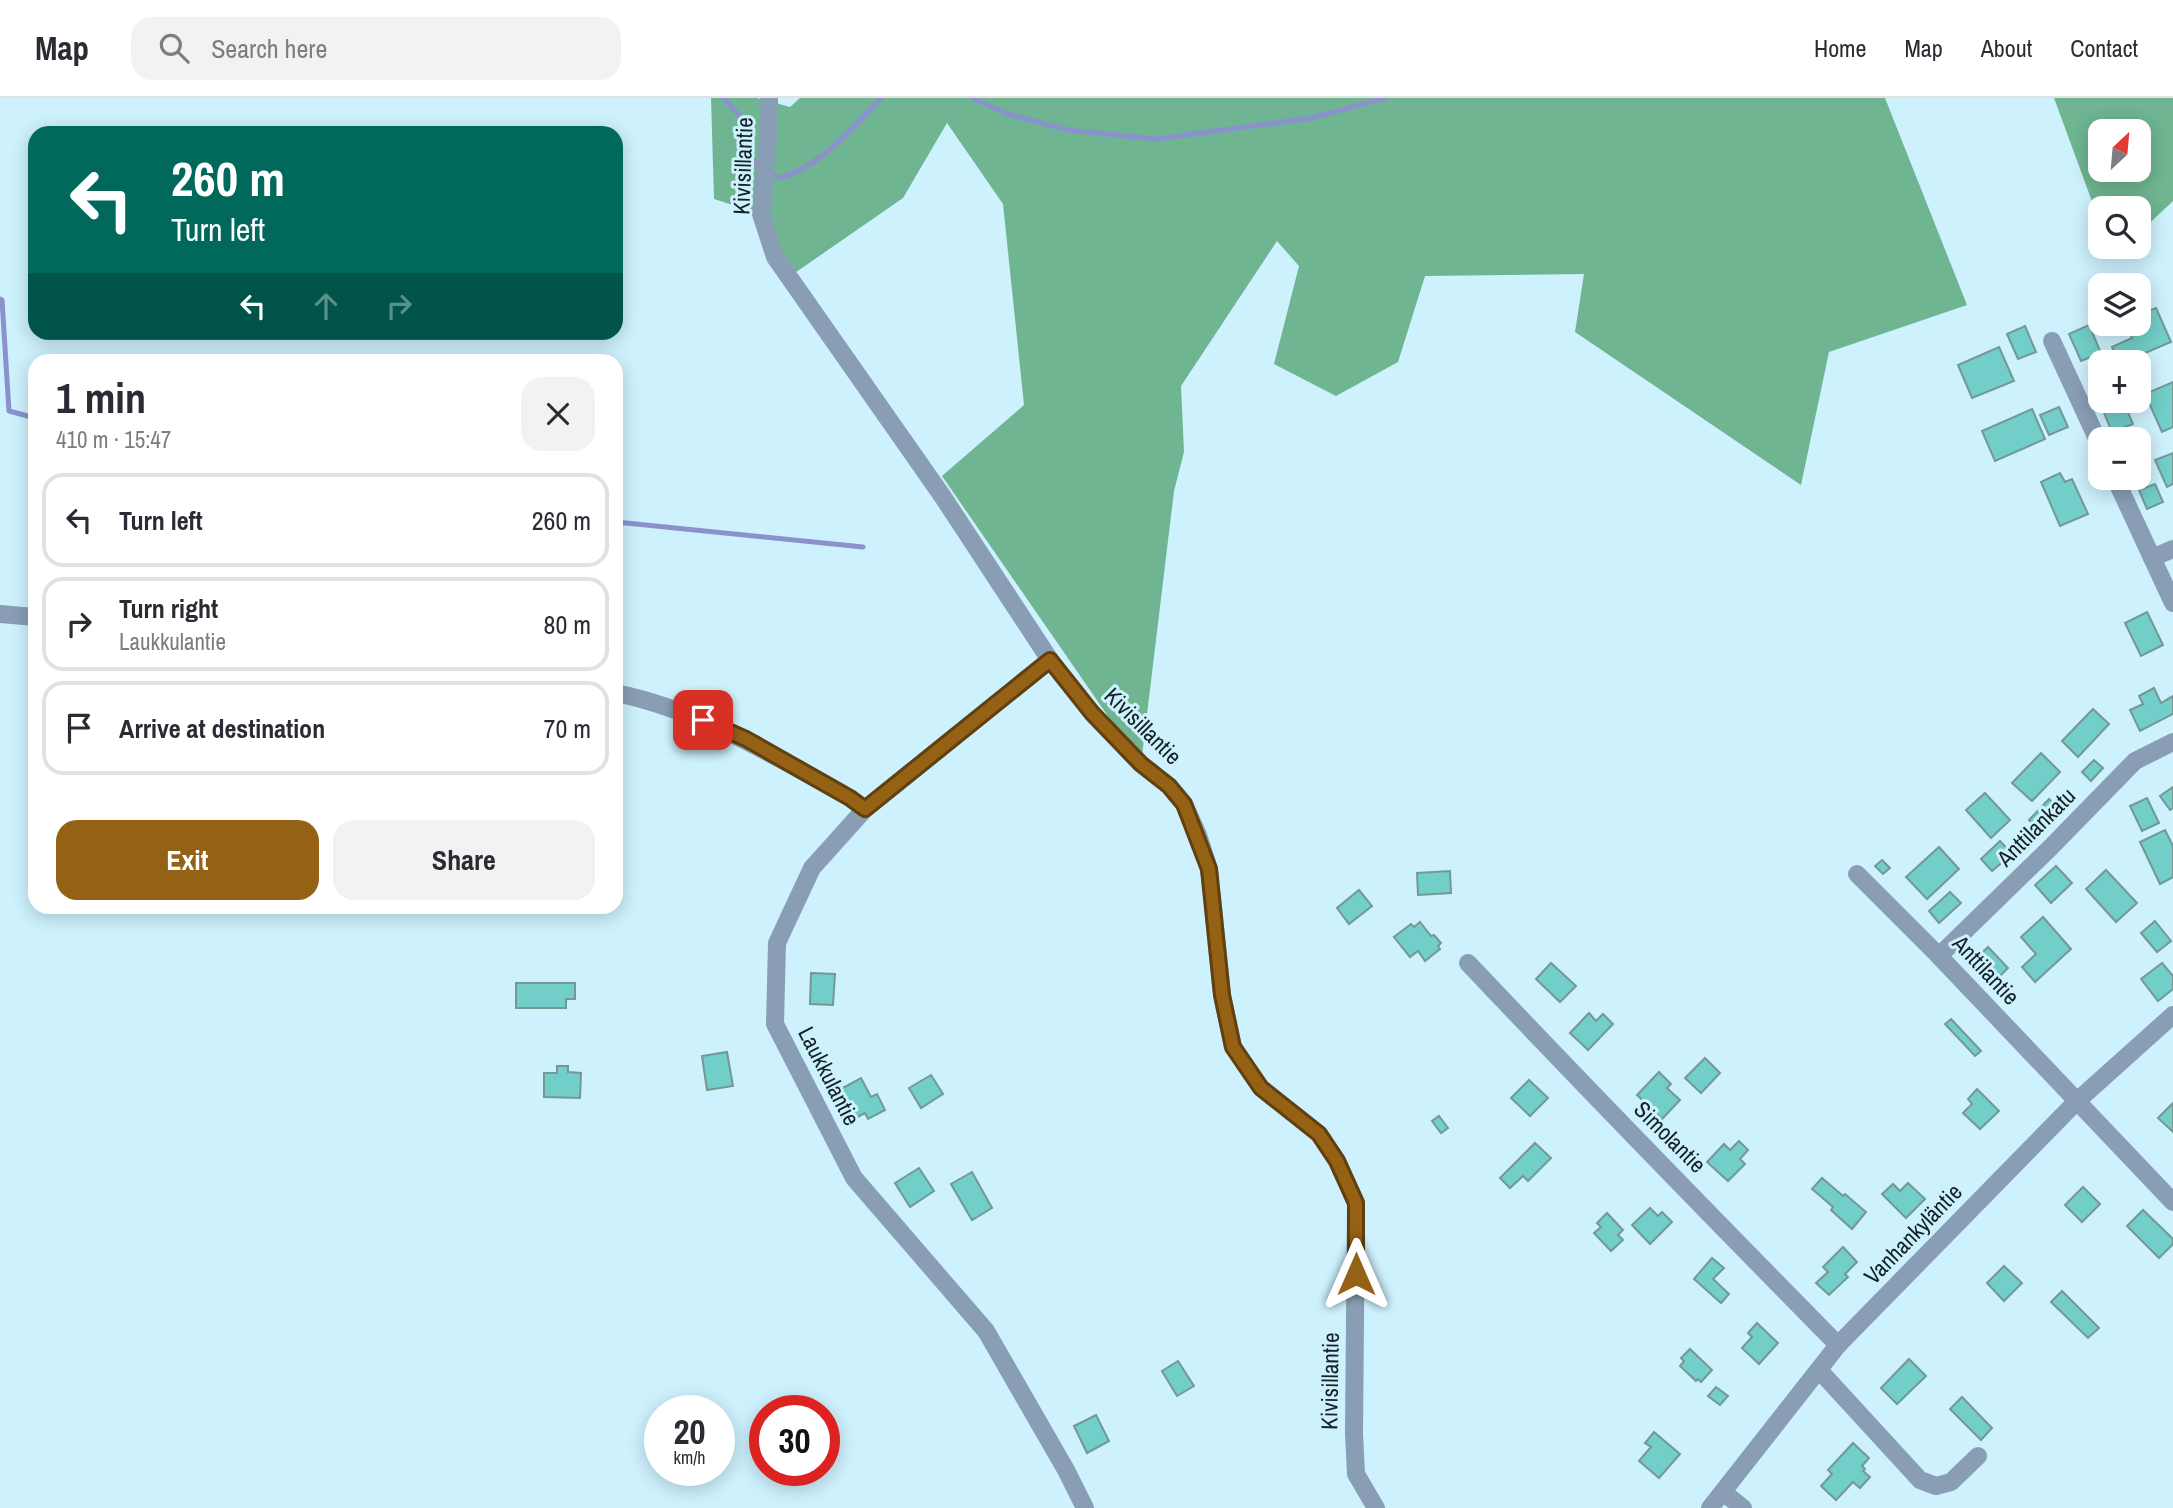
<!DOCTYPE html>
<html lang="en">
<head>
<meta charset="utf-8">
<style>
	body { margin:0; font-family:"Archivo Narrow",sans-serif; background:#f2f2f3; color:#2b2b33; height:100vh; display:flex; flex-direction:column; font-size:26px; white-space:nowrap }
	* { box-sizing:border-box; margin:0 }
	p { font-size:23px; color:#7c7c81 }
	.icon { flex:none; width:38px; height:38px; fill:none; stroke:currentColor; stroke-width:2; stroke-linecap:round; stroke-linejoin:round }
	.map { position:relative; flex:1; overflow:hidden }
	.panel { position:absolute; left:28px; top:256px; width:595px; height:560px; display:flex; flex-direction:column; background:#fff; border-radius:21px; box-shadow:0 4px 18px #0003 }
	.panel>* { flex:none }
	.guide { position:absolute; left:28px; top:28px; width:595px; height:214px; border-radius:21px; box-shadow:0 4px 18px #0003; background:#00695c; color:#fff; overflow:hidden }
	.needle { width:46px; rotate:26deg }
	.buttons { position:absolute; left:2088px; top:21px; display:grid; gap:14px }
	.buttons a { display:grid; place-items:center; width:63px; height:63px; border-radius:14px; background:#fff; box-shadow:0 4px 18px #0003; font-size:35px }
	.speed { position:absolute; left:644px; top:1297px; display:flex; gap:14px; font-size:35px; font-weight:700; text-align:center }
	.speed>* { display:grid; place-content:center; width:91px; height:91px; border-radius:50%; background:#fff; box-shadow:0 4px 18px #0003; line-height:1 }
	.speed small { font-size:18px; font-weight:400 }
	.speed .limit { border:10px solid #d22; background:#fff; color:#111 }
	.pin { position:absolute; display:grid; place-items:center; width:60px; height:60px; color:#fff; margin:-30px; border-radius:14px; box-shadow:0 4px 10px #0006 }
	.me { position:absolute; width:77px; margin:-38px; rotate:0deg; stroke-linejoin:round; filter:drop-shadow(0 0 5px #0008) }
	.turn { display:flex; align-items:center; gap:24px; height:147px; padding:0 28px; font-size:32px }
	.turn .icon { width:91px; height:91px; stroke-width:2.5 }
	.turn b { display:block; font-size:49px; line-height:60px }
	.lanes { display:flex; align-items:center; height:66px; padding:0 28px; background:#0003; justify-content:center; gap:35px; direction:ltr }
	.lanes .off { opacity:.35 }
	.round { display:grid; place-items:center; flex:none; width:74px; height:74px; border-radius:21px; background:#f2f2f3 }
	.summary { display:flex; align-items:center; justify-content:space-between; height:119px; padding:0 28px }
	h1 { font-size:42px; font-weight:700; line-height:52px }
	.action { display:flex; gap:14px; margin-top:auto; padding:14px 28px }
	.action a { flex:1; height:80px; border-radius:21px; background:#956215; color:#fff; font-size:28px; font-weight:700; line-height:80px; text-align:center }
	.action a+a { background:#f2f2f3; color:#2b2b33 }
	ul { padding:0; list-style:none }
	li { display:flex; align-items:center; gap:21px; height:94px; margin:0 14px 10px; padding:0 14px; border:4px solid #e1e1e2; border-radius:21px }
	li div { flex:1 }
	li b { display:block; font-size:26px }
	li em { font-style:normal }
	header { display:flex; align-items:center; gap:42px; box-sizing:border-box; height:98px; padding:0 35px; background:#fff; border-bottom:2px solid #e1e1e2 }
	header strong { font-size:33px }
	nav { display:flex; gap:38px; margin-inline-start:auto; font-size:24px }
	.search { width:490px; height:63px; background:#f2f2f3; display:flex; align-items:center; gap:18px; box-sizing:border-box; padding:0 24px; border-radius:21px; color:#7c7c81; font-size:26px }
	.map>svg:first-child { display:block }
	.forest { fill:#6fb591; fill-rule:evenodd }
	.lines { fill:none; stroke-linecap:round; stroke-linejoin:round }
	.stream { stroke:#8b91cd; stroke-width:5 }
	.building { fill:#72cec8; stroke:#749896; stroke-width:2 }
	.minor { stroke:#899eb4; stroke-width:18 }
	.route-casing { stroke:#61400e; stroke-width:18 }
	.route { stroke:#956215; stroke-width:12 }
	.labels { text-anchor:middle; stroke-width:6; stroke-linejoin:round; paint-order:stroke }
	.street-label { font-size:23px; fill:#142126; stroke:#cdf1fd }
</style>
</head>
<body>
<header>
<strong>Map</strong>
<div class="search"><svg class="icon" aria-label="search" viewBox="0 0 24 24"><circle cx="10" cy="10" r="6"/><path d="M15 15l6 6"/></svg>Search here</div>
<nav><a>Home</a><a>Map</a><a>About</a><a>Contact</a></nav>
</header>
<div class="map">
<svg width="2173" height="1410" viewBox="0 0 2173 1410">
	<rect width="100%" height="100%" fill="#cdf1fd"/>
	<g class="forest">
		<path d="M711 0H757L790 9 800 0H1885L1967 207 1829 254 1801 387 1575 234 1584 176 1425 178 1398 264 1336 298 1274 266 1299 168 1277 143 1181 288 1184 354 1174 393 1141 666 942 378 1024 307 1003 106 947 25 903 100 789 179 761 116 714 101Z"/>
		<path d="M2054 0H2173V103L2139 135 2138 110H2100V125ZM2100 33H2138V72H2100Z"/>
	</g>
	<g class="lines">
		<g class="stream">
			<path d="M723 0 739 17 749 58 760 69"/>
			<path d="M972 0 1008 16 1068 32 1156 41 1311 20 1385 0"/>
			<path d="M768 74 781 80C822 67 852 30 881 0"/>
			<path d="M0 201 2 202 9 313 35 320"/>
			<path d="M616 424 863 449"/>
		</g>
	</g>
	<g class="building">
		<path d="M2156 210 2171 244 2124 264H2119L2112 249 2132 240 2126 226H2138V217Z"/>
		<path d="M2089 227 2101 255 2081 263 2069 236Z"/>
		<path d="M2025 228 2036 254 2018 261 2007 236Z"/>
		<path d="M1999 249 2014 283 1972 300 1958 267Z"/>
		<path d="M2173 284V329L2162 334 2145 296Z"/>
		<path d="M2106 303H2123L2133 326 2112 334 2100 305Z"/>
		<path d="M2059 309 2068 329 2049 337 2040 317Z"/>
		<path d="M2032 311 2045 341 1995 363 1982 333Z"/>
		<path d="M2173 355V386L2167 389 2155 362Z"/>
		<path d="M2060 375 2065 384 2072 381 2088 416 2060 428 2041 384Z"/>
		<path d="M2155 386 2163 404 2147 411 2139 392Z"/>
		<path d="M2147 514 2163 547 2141 558 2125 525Z"/>
		<path d="M2154 590 2161 605 2173 598V616L2140 633 2130 612 2143 606 2139 598Z"/>
		<path d="M2093 611 2109 626 2078 659 2062 643Z"/>
		<path d="M2041 655 2060 674 2032 703 2012 685Z"/>
		<path d="M2094 662 2103 670 2091 683 2082 674Z"/>
		<path d="M2173 689V710L2170 712 2160 698Z"/>
		<path d="M1985 695 2010 722 1991 740 1966 712Z"/>
		<path d="M2147 700 2159 725 2142 733 2130 708Z"/>
		<path d="M2049 701 2061 713 2041 734 2029 722Z"/>
		<path d="M2165 732 2173 748V779L2160 786 2140 744Z"/>
		<path d="M2000 743 2012 756 1992 773 1981 761Z"/>
		<path d="M1939 749 1959 771 1927 801 1906 779Z"/>
		<path d="M1882 762 1890 770 1883 776 1875 768Z"/>
		<path d="M2056 768 2072 785 2051 805 2035 787Z"/>
		<path d="M2106 772 2137 805 2116 824 2086 791Z"/>
		<path d="M1450 773 1451 795 1418 797 1417 775Z"/>
		<path d="M1359 792 1372 808 1349 826 1337 810Z"/>
		<path d="M1950 794 1961 805 1939 825 1929 813Z"/>
		<path d="M2043 819 2071 851 2035 884 2022 869 2036 856 2021 839Z"/>
		<path d="M2155 823 2171 843 2157 854 2141 835Z"/>
		<path d="M1420 824 1431 838 1434 837 1441 845 1438 848 1440 851 1425 863 1418 853 1410 859 1394 839 1411 826 1414 829Z"/>
		<path d="M1988 849 2008 870 1993 885 1973 863Z"/>
		<path d="M1551 865 1576 888 1560 904 1536 881Z"/>
		<path d="M2162 865 2173 878V891L2158 903 2141 881Z"/>
		<path d="M811 875 835 876 833 907 810 906Z"/>
		<path d="M516 885H575V901H566V910H516Z"/>
		<path d="M1589 915 1596 923 1603 916 1613 926 1588 952 1570 935Z"/>
		<path d="M1951 921 1981 953 1975 958 1945 926Z"/>
		<path d="M727 954 733 988 707 992 702 958Z"/>
		<path d="M1705 960 1720 975 1701 995 1685 980Z"/>
		<path d="M557 968H568V974L581 975 580 1000 544 999V975H557Z"/>
		<path d="M1659 974 1671 986 1667 990 1680 1002 1662 1021 1637 997Z"/>
		<path d="M931 977 943 996 921 1010 909 990Z"/>
		<path d="M861 980 871 999 877 996 885 1012 868 1021 865 1015 854 1021 839 992Z"/>
		<path d="M1529 982 1548 1000 1530 1018 1511 1000Z"/>
		<path d="M1977 991 1999 1013 1980 1031 1963 1015 1972 1006 1968 1001Z"/>
		<path d="M2173 1005V1034L2158 1020Z"/>
		<path d="M1439 1018 1448 1030 1441 1035 1432 1023Z"/>
		<path d="M1739 1043 1748 1052 1740 1061 1745 1066 1728 1083 1707 1064 1724 1046 1730 1052Z"/>
		<path d="M1535 1045 1551 1060 1528 1083 1523 1078 1510 1090 1500 1080Z"/>
		<path d="M919 1070 934 1093 910 1109 895 1085Z"/>
		<path d="M972 1074 992 1110 972 1122 951 1086Z"/>
		<path d="M1822 1080 1843 1098 1845 1096 1866 1114 1852 1131 1831 1112 1833 1109 1812 1091Z"/>
		<path d="M1908 1085 1925 1101 1906 1120 1882 1096 1893 1086 1900 1093Z"/>
		<path d="M2083 1089 2100 1106 2082 1124 2065 1107Z"/>
		<path d="M1650 1110 1658 1118 1662 1114 1672 1124 1650 1146 1632 1127Z"/>
		<path d="M2143 1112 2173 1141V1146L2159 1160 2127 1128Z"/>
		<path d="M1607 1115 1623 1132 1618 1137 1623 1142 1611 1153 1594 1135 1601 1129 1597 1125Z"/>
		<path d="M1843 1149 1857 1164 1845 1176 1848 1179 1829 1197 1816 1185 1828 1174 1823 1169Z"/>
		<path d="M1712 1160 1724 1170 1713 1181 1729 1196 1721 1205 1694 1181Z"/>
		<path d="M2004 1168 2022 1185 2004 1203 1987 1185Z"/>
		<path d="M2062 1193 2099 1230 2088 1240 2051 1204Z"/>
		<path d="M1757 1225 1778 1245 1759 1266 1742 1250 1752 1239 1748 1235Z"/>
		<path d="M1690 1251 1712 1272 1701 1284 1698 1281 1696 1283 1680 1268 1684 1263 1681 1260Z"/>
		<path d="M1909 1261 1926 1278 1897 1306 1881 1290Z"/>
		<path d="M1178 1263 1194 1288 1177 1298 1162 1273Z"/>
		<path d="M1716 1289 1728 1298 1720 1307 1708 1298Z"/>
		<path d="M1962 1299 1992 1330 1981 1342 1950 1311Z"/>
		<path d="M1096 1317 1109 1343 1087 1355 1074 1328Z"/>
		<path d="M1654 1334 1680 1356 1659 1380 1639 1363 1651 1349 1645 1345Z"/>
		<path d="M1853 1345 1869 1360 1862 1368 1865 1371 1863 1373 1870 1379 1860 1390 1853 1384 1836 1402 1821 1388 1832 1376 1828 1372Z"/>
	</g>
	<g class="lines">
		<g class="minor">
			<path d="M769 0V29L761 116 775 159 943 399 1050 562 1092 615 1141 666 1169 688 1184 706 1198 737 1209 771 1222 897 1233 949 1261 990 1319 1036 1337 1063 1356 1105 1354 1336 1356 1376 1376 1410"/>
			<path d="M2052 243 2100 347"/>
			<path d="M2115 380 2173 505"/>
			<path d="M2152 460 2173 451"/>
			<path d="M0 516 35 519"/>
			<path d="M616 595C702 613 775 658 850 700L865 711 812 770 777 845 775 926 854 1080 986 1233 1066 1372 1085 1410"/>
			<path d="M865 711 1050 562"/>
			<path d="M1857 776 1939 858 2173 1104"/>
			<path d="M1939 858 2051 749 2135 663 2173 644"/>
			<path d="M1468 865C1590 994 1714 1121 1838 1247"/>
			<path d="M1819 1272 1920 1382 1936 1388 1951 1384 1978 1358"/>
			<path d="M1723 1394 1743 1410"/>
			<path d="M1710 1410 1838 1247 2076 1004 2173 917"/>
		</g>
	</g>
	<g class="lines">
		<g class="route-casing">
			<path id="route" d="M703 622 746 641 850 700 865 711 1050 562 1092 615 1141 666 1169 688 1184 706 1209 771 1222 897 1233 949 1261 990 1319 1036 1337 1063 1356 1105V1176"/>
		</g>
		<use href="#route" class="route"/>
	</g>
	<g class="labels">
		<g class="street-label">
			<text transform="translate(743 68) rotate(-88)" y="8">Kivisillantie</text>
			<text transform="translate(1143 628) rotate(45)" y="8">Kivisillantie</text>
			<text transform="translate(2036 729) rotate(-45)" y="8">Anttilankatu</text>
			<text transform="translate(1986 872) rotate(47)" y="8">Anttilantie</text>
			<text transform="translate(829 978) rotate(63)" y="8">Laukkulantie</text>
			<text transform="translate(1670 1039) rotate(45)" y="8">Simolantie</text>
			<text transform="translate(1913 1136) rotate(-46)" y="8">Vanhankyläntie</text>
			<text transform="translate(1330 1283) rotate(-89)" y="8">Kivisillantie</text>
		</g>
	</g>
</svg>
<div class="buttons">
<a><svg class="needle" viewBox="-14 -14 28 28"><path d="M0-13l5 13h-10z" fill="#e53935"/><path d="M0 13l5-13h-10z" fill="#7c7c81"/></svg></a>
<a><svg class="icon" aria-label="search" viewBox="0 0 24 24"><circle cx="10" cy="10" r="6"/><path d="M15 15l6 6"/></svg></a>
<a><svg class="icon" aria-label="layers" viewBox="0 0 24 24"><path d="M12 4l9 5-9 5-9-5zM3 14l9 5 9-5"/></svg></a>
<a>+</a>
<a>−</a>
</div>
<div class="speed"><div>20<small>km/h</small></div><div class="limit">30</div></div>
<div class="pin" style="left:703px;top:622px;background:#d93025"><svg class="icon" aria-label="arrive" viewBox="0 0 24 24"><path d="M6 21V4h12l-3 4 3 4H6"/></svg></div>
<svg class="me" style="left:1356px;top:1176px" viewBox="-20 -20 40 40"><path d="M0-17L14 15 0 8-14 15z" fill="#956215" stroke="#fff" stroke-width="4"/></svg>
<div class="guide">
<div class="turn"><svg class="icon" aria-label="left" viewBox="0 0 24 24"><path d="M17 20v-9H6M10 6l-5 5 5 5"/></svg><div><b>260 m</b>Turn left</div></div>
<div class="lanes"><svg class="icon" aria-label="left" viewBox="0 0 24 24"><path d="M17 20v-9H6M10 6l-5 5 5 5"/></svg><svg class="icon off" aria-label="ahead" viewBox="0 0 24 24"><path d="M12 20V5M6 11l6-6 6 6"/></svg><svg class="icon off" aria-label="right" viewBox="0 0 24 24"><path d="M7 20v-9h11M14 6l5 5-5 5"/></svg></div>
</div>
<section class="panel">
<div class="summary"><div><h1>1 min</h1><p>410 m · 15:47</p></div><a class="round"><svg class="icon" aria-label="close" viewBox="0 0 24 24"><path d="M6 6l12 12M18 6L6 18"/></svg></a></div>
<ul>
<li><svg class="icon" aria-label="left" viewBox="0 0 24 24"><path d="M17 20v-9H6M10 6l-5 5 5 5"/></svg><div><b>Turn left</b></div><em>260 m</em></li>
<li><svg class="icon" aria-label="right" viewBox="0 0 24 24"><path d="M7 20v-9h11M14 6l5 5-5 5"/></svg><div><b>Turn right</b><p>Laukkulantie</p></div><em>80 m</em></li>
<li><svg class="icon" aria-label="arrive" viewBox="0 0 24 24"><path d="M6 21V4h12l-3 4 3 4H6"/></svg><div><b>Arrive at destination</b></div><em>70 m</em></li>
</ul>
<div class="action"><a>Exit</a><a>Share</a></div>
</section>
</div>
</body>
</html>
